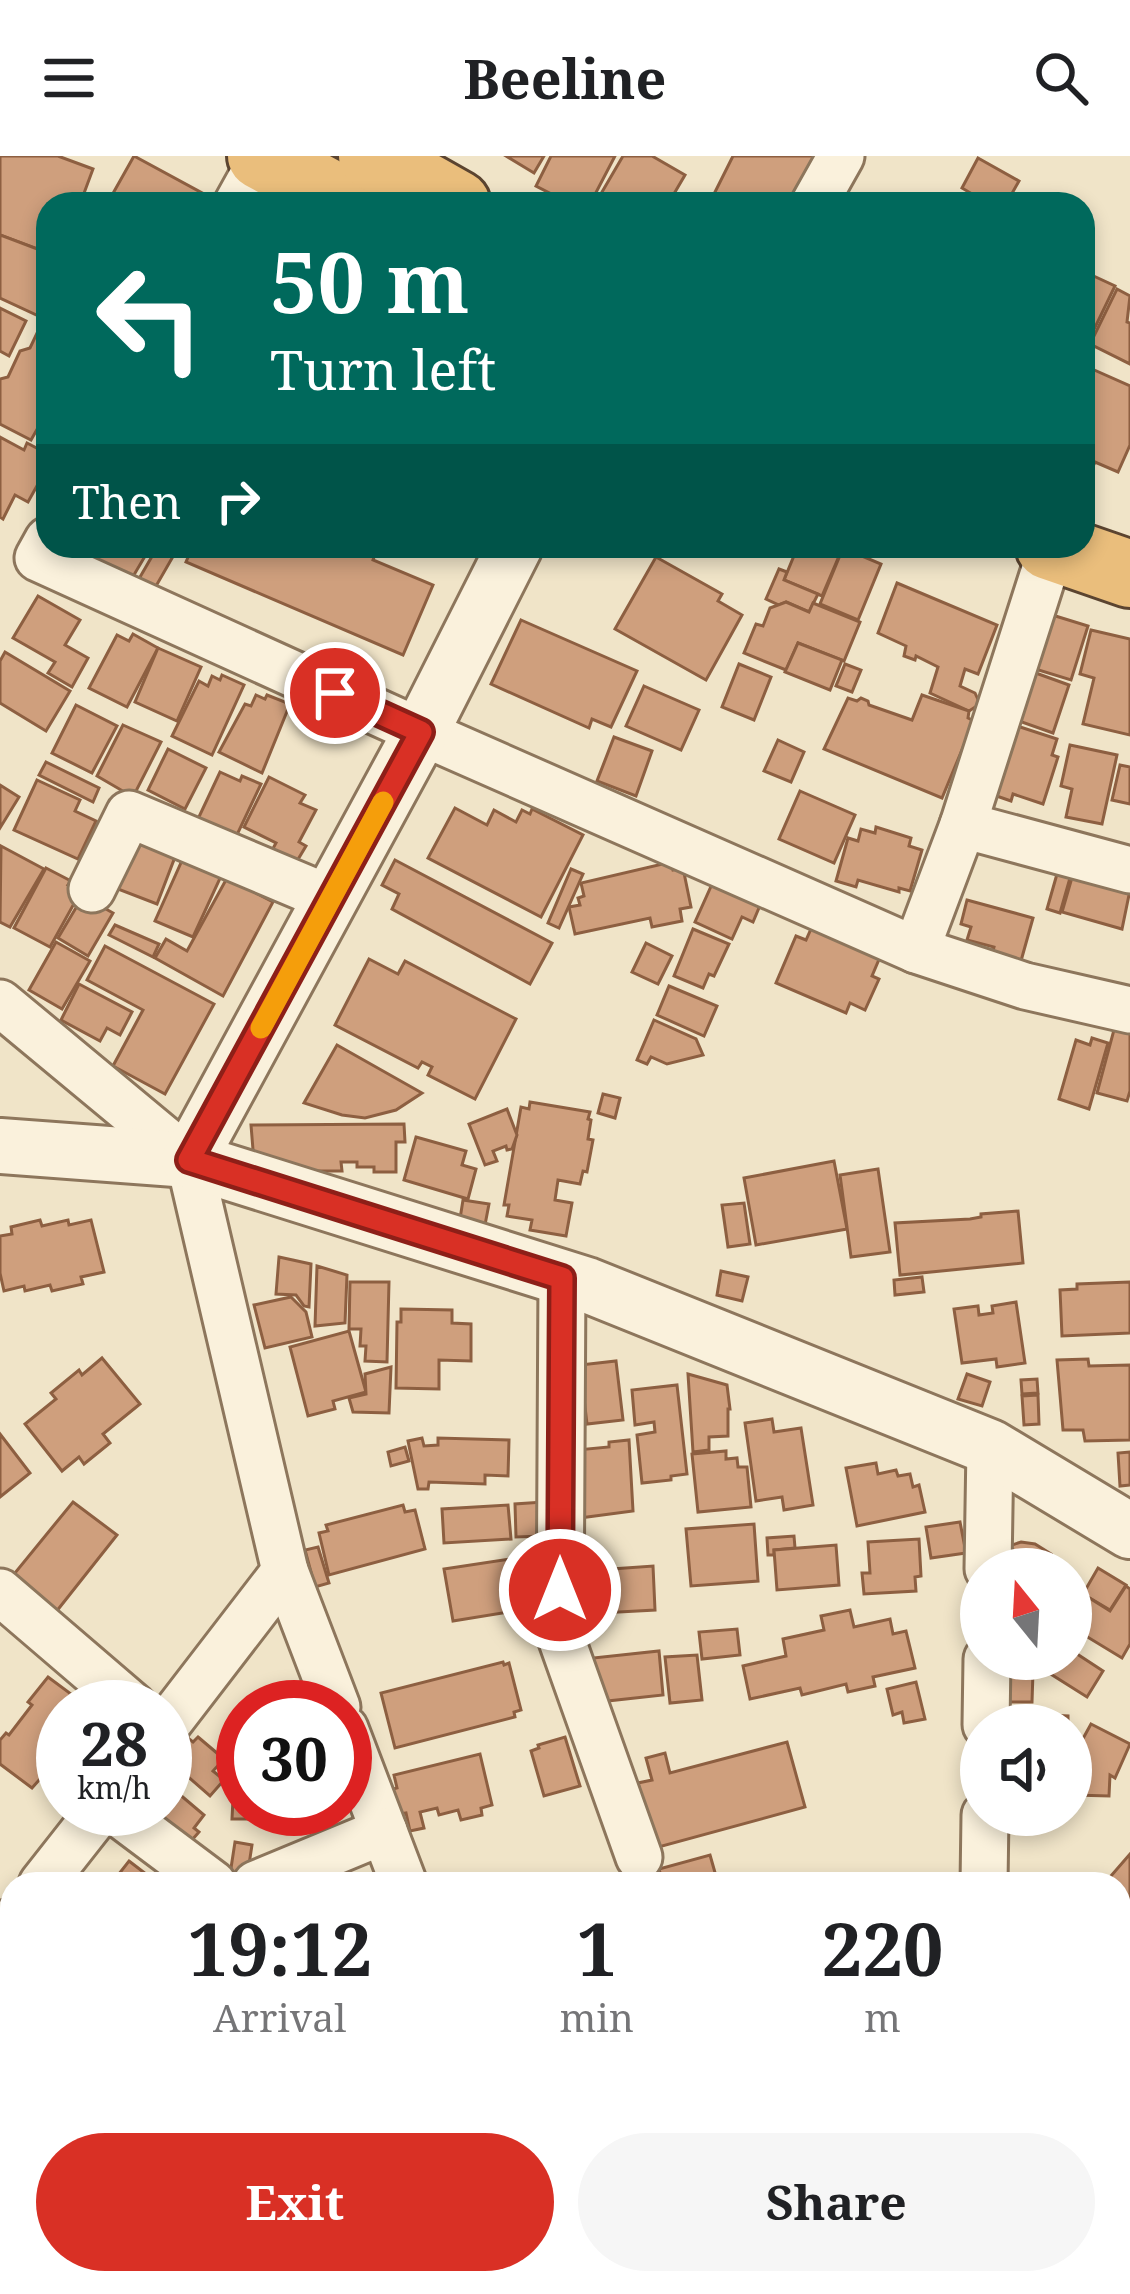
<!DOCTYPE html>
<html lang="en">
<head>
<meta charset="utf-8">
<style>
	body { margin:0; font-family:"Noto Serif",serif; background:#f6f6f6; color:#202124; height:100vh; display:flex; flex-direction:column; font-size:45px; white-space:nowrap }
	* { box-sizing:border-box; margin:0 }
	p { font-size:39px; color:#757577 }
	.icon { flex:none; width:66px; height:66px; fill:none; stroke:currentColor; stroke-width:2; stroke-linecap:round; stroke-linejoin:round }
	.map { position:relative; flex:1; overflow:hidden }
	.sheet { position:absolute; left:0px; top:1716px; width:1131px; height:423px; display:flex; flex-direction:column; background:#fff; border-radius:36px 36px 0 0; box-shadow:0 6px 18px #0003 }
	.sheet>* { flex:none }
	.top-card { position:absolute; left:36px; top:36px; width:1059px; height:366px; border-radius:36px; box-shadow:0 6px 18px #0003; background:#00695c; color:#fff; overflow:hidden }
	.needle { width:78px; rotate:342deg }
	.controls { position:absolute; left:960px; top:1392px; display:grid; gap:24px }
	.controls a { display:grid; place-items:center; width:132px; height:132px; border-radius:50%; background:#fff; box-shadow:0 6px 18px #0003; font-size:60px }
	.speed { position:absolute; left:36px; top:1524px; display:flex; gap:24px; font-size:60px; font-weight:700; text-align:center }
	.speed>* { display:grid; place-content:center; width:156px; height:156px; border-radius:50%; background:#fff; box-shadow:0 6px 18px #0003; line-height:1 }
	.speed small { font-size:30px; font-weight:400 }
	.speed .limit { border:18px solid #d22; background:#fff; color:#111 }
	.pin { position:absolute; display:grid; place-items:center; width:102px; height:102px; color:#fff; margin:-51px; border:6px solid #fff; border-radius:50%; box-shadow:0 3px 12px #0007 }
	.me { position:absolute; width:132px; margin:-66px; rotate:0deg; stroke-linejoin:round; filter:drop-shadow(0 0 9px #0008) }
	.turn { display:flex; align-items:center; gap:42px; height:252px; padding:0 36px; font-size:54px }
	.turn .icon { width:156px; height:156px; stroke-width:2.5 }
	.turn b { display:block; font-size:84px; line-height:102px }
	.then { display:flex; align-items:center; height:114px; padding:0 36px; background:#0003; gap:24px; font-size:45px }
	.eta { display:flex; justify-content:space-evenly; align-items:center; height:204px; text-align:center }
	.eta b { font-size:72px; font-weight:700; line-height:84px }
	.cta { display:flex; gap:24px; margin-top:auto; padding:24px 36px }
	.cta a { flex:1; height:138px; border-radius:72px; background:#d93025; color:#fff; font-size:48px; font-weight:700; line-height:138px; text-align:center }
	.cta a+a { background:#f6f6f6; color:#202124 }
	header { display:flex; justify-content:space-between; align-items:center; height:156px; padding:0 36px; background:#fff; font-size:54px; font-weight:700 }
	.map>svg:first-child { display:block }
	.building { fill:#cf9f7d; stroke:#8d5f41; stroke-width:3 }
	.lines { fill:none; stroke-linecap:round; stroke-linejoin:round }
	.minor-casing { stroke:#8d765c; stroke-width:51 }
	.tertiary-casing { stroke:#8d765c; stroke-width:60 }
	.trunk-casing { stroke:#5b4430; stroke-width:72 }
	.minor { stroke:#faf1dc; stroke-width:45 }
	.tertiary { stroke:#faf1dc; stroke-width:54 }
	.trunk { stroke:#eabe7c; stroke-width:66 }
	.route-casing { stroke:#8d1f18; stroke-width:30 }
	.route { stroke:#d93025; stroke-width:21 }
	.slow { stroke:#f59e0b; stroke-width:21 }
</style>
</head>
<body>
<header><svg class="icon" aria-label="menu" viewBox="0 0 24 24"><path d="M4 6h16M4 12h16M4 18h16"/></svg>Beeline<svg class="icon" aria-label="search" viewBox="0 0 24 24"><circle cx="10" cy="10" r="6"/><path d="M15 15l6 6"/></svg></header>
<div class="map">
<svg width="1130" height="2138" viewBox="0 0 1130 2138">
	<rect width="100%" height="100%" fill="#f0e4c8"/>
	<g class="building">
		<path d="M0 0H58L93 13 80 48H48V97L0 79Z"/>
		<path d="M134 0 215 44 213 48H107Z"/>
		<path d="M506 0H544L534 17Z"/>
		<path d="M551 0H615L590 48H571L536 30Z"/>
		<path d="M623 0H652L685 19 668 48H595Z"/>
		<path d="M733 0H821L795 48H709Z"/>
		<path d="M978 2 1019 25 1006 48 997 44 995 48H989L962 32Z"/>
		<path d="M0 79 48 97V152L43 162 0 142Z"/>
		<path d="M1085 116 1115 130 1087 188 1083 186Z"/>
		<path d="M1117 133 1130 140 1127 166 1130 167V208L1090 188Z"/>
		<path d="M0 152 26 165 9 200 0 195Z"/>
		<path d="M39 173 48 177V254L31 284 0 268V223L8 221 20 195 30 192Z"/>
		<path d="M1083 209 1130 230V289L1118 316 1095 306 1091 315 1083 312Z"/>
		<path d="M0 281 24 294 27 287 48 298V310L28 346 15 339 3 363 0 361Z"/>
		<path d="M75 390H151L128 429 72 395Z"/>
		<path d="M158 390H179L152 437 136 428Z"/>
		<path d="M193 390H344L358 396 360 390H378L373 404 433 429 403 499 186 406Z"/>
		<path d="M798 390H814L839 400 822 440 784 424Z"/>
		<path d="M843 392 881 408 858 464 820 448Z"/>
		<path d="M656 401 722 438 718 445 742 459 706 524 615 473Z"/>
		<path d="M779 413 787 416 784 424 818 438 809 456 786 446 779 449 766 443Z"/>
		<path d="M897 427 997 469 978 518 965 513 960 530 975 537 980 548 969 555 930 537 938 511 916 500 915 504 904 500 906 490 878 477Z"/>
		<path d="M38 440 80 464 65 489 88 502 72 531 48 517 55 506 13 482Z"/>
		<path d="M786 446 809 456 813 447 860 466 844 505 798 487 786 514 744 497 756 468 763 470 770 452Z"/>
		<path d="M1049 458 1088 470 1071 524 1032 512Z"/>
		<path d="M521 464 637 515 611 571 592 563 589 572 491 528Z"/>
		<path d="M1091 474 1130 483V579L1083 568 1094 522 1080 518Z"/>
		<path d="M133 478 158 492 127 551 89 532 117 479 129 485Z"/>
		<path d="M798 487 842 504 830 534 785 516Z"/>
		<path d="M158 492 201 511 177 565 135 546Z"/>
		<path d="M5 496 70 535 46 575 0 547V505Z"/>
		<path d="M739 508 771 521 754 564 722 551Z"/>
		<path d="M845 508 861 514 852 536 836 530Z"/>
		<path d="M1033 516 1069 529 1053 577 1016 564Z"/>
		<path d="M222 519 244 529 212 599 172 580 199 525 208 530 212 520 220 524Z"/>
		<path d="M644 530 699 554 681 594 626 570Z"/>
		<path d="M256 539 265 543 267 539 290 548 262 617 219 596 245 548 251 550Z"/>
		<path d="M922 539 969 555 968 562 974 565 942 642 824 593 848 542 857 545 861 542 868 545 869 549 912 564Z"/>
		<path d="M76 549 117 570 92 617 52 597Z"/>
		<path d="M1011 568 1057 583 1052 599 1058 601 1043 648 1013 638 1011 645 988 637Z"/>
		<path d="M123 569 161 586 133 641 97 620Z"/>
		<path d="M614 581 652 595 636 640 597 625Z"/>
		<path d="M778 584 804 596 791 626 764 615Z"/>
		<path d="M1070 589 1117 599 1102 668 1066 661 1072 633 1061 630Z"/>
		<path d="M168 593 206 612 185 653 148 634Z"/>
		<path d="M46 606 99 632 93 646 39 619Z"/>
		<path d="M1120 609 1130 611V648L1112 644Z"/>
		<path d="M220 616 240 625 242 620 261 628 235 683 197 665Z"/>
		<path d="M269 621 305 639 300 647 316 654 299 686 306 690 297 705 269 700 276 687 244 671Z"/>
		<path d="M37 624 80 644 75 655 96 665 78 703 14 674Z"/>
		<path d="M0 629 19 641 0 672Z"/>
		<path d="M800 635 855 659 834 707 779 683Z"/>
		<path d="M455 652 487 669 494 654 516 666 522 654 530 658 532 653 583 679 541 761 428 702Z"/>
		<path d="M876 671 911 682 909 690 922 694 910 735 899 732V736L858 724 856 731 836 725 848 682 858 685 861 673 875 677Z"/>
		<path d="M129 683 175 701 157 748 110 730Z"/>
		<path d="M1 690 44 713 10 771 0 766Z"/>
		<path d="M184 700 222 718 193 781 155 765Z"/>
		<path d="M395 704 552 787 530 828 392 753 399 738 382 729Z"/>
		<path d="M671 706 673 714 683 712 691 751 680 753 682 765 652 771 650 762 575 778 569 751 580 749 578 742 584 740 581 727Z"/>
		<path d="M46 712 71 725 68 729 81 735 50 791 14 772Z"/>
		<path d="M571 713 583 718 559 772 548 767Z"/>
		<path d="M1057 718 1070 722 1060 757 1047 753Z"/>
		<path d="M1073 718 1130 734 1122 773 1062 756Z"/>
		<path d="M227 722 273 746 223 840 155 802 166 783 187 795Z"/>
		<path d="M713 726 761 747 753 766 742 761 732 783 695 766Z"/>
		<path d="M83 740 113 757 88 800 58 782Z"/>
		<path d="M967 744 1033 762 1019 812 992 799 994 791 967 784 971 771 961 768Z"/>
		<path d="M115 769 159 788 153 801 109 779Z"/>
		<path d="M693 773 729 788 714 820 709 818 703 832 674 820Z"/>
		<path d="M811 773 880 801 872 820 879 823 865 854 850 847 846 857 776 827 796 780 806 784Z"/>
		<path d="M56 786 90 805 62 853 29 834Z"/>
		<path d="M646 787 672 800 658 828 632 816Z"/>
		<path d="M105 790 214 848 165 938 113 910 143 854 87 824Z"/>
		<path d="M369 803 398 818 405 805 516 863 475 943 428 919 432 911 422 906 418 912 335 869Z"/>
		<path d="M79 828 132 856 120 879 107 872 100 885 61 864Z"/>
		<path d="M669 830 717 850 704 880 657 859Z"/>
		<path d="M654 864 696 883 703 899 667 908 651 901 647 908 637 904Z"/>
		<path d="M1115 870 1130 874V935L1127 945 1097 937Z"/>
		<path d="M1092 882 1108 887 1089 953 1059 943 1076 884 1090 889Z"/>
		<path d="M337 889 422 937 396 954 365 962 342 959 304 947Z"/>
		<path d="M603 938 620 942 615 962 598 957Z"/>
		<path d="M530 946 590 956 588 963 591 964 588 983 593 984 587 1016 583 1015 580 1028 558 1024 555 1044 572 1047 566 1080 530 1074 532 1064 507 1060 509 1049H504L521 951 529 953Z"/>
		<path d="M507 953 517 979 512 993 507 994 506 990 493 995 497 1005 485 1009 469 968Z"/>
		<path d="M404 968 405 986H396V1016H374V1011H357V1006H341L342 1015H289L254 1006 251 969Z"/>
		<path d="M416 981 466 995 462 1009 476 1013 468 1043 404 1024Z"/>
		<path d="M834 1005 847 1073 756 1089 744 1022Z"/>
		<path d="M878 1013 890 1096 851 1101 840 1019Z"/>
		<path d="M463 1044 489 1048 484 1074 459 1069Z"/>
		<path d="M744 1047 750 1088 728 1091 722 1049Z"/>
		<path d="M1018 1055 1023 1107 900 1119 895 1067 970 1063 981 1061V1058Z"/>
		<path d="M40 1064 42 1070 68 1064 69 1069 91 1064 104 1116 81 1121 83 1128 52 1135 50 1129 25 1135 24 1130 4 1135 0 1117V1080L12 1078 11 1071Z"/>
		<path d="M279 1101 311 1108 309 1151 304 1150 296 1139 276 1138Z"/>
		<path d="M317 1110 347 1119 345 1167 315 1170Z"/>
		<path d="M721 1115 748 1121 742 1145 717 1139Z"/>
		<path d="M922 1121 924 1136 895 1139 894 1124Z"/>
		<path d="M350 1126H389L387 1206 365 1205 366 1190H360L361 1173H349Z"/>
		<path d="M1130 1126V1177L1062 1180 1060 1134 1077 1133V1128Z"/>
		<path d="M291 1141 306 1156 312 1181 265 1192 254 1149Z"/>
		<path d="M1016 1146 1025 1207 997 1211 996 1203 962 1207 954 1153 978 1150 979 1159 993 1157 992 1150Z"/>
		<path d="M401 1153 452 1154V1167L471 1168V1205L439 1204V1233L396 1232 397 1166H401Z"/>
		<path d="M349 1175 366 1236 333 1245 335 1253 308 1260 290 1191Z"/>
		<path d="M102 1202 140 1248 103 1278 110 1287 84 1308 79 1301 62 1315 25 1268 56 1243 51 1237 79 1214 82 1219Z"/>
		<path d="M1088 1203 1089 1210 1130 1209V1284L1085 1285 1083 1274H1063L1057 1204Z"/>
		<path d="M616 1205 623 1264 587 1268 580 1209Z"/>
		<path d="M391 1211 389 1257 353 1256 349 1242 366 1238 365 1218Z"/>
		<path d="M688 1218 727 1229 730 1253H728V1280L709 1281V1294L693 1296Z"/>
		<path d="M967 1218 990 1226 982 1250 958 1243Z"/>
		<path d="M1037 1223 1038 1237 1022 1238 1021 1224Z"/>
		<path d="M677 1229 687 1318 671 1320V1324L642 1327 637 1279 655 1276 654 1266 635 1269 632 1234Z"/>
		<path d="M1038 1239 1039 1268 1024 1269 1022 1240Z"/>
		<path d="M772 1263 774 1276 801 1272 813 1349 784 1354 782 1341 756 1345 745 1267Z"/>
		<path d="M0 1278 30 1317 0 1341Z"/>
		<path d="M422 1282 424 1290 438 1289V1282L509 1284 508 1320 485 1319V1328L429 1326 428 1333H418L408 1285Z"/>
		<path d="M629 1284 633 1355 572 1363 566 1295 609 1291V1286Z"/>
		<path d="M405 1291 409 1305 391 1310 388 1296Z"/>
		<path d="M726 1295V1303L737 1302 738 1311H747L751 1351 698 1356 692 1298Z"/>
		<path d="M1130 1296V1329L1120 1330 1118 1297Z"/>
		<path d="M876 1307 878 1318 896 1314 898 1320 910 1318 913 1331 919 1329 925 1356 857 1370 846 1312Z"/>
		<path d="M73 1346 117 1379 52 1461 10 1423Z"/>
		<path d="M543 1346V1380L516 1381 515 1348Z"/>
		<path d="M403 1349 405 1356 415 1354 425 1393 329 1419 319 1377 328 1375 326 1369Z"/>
		<path d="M508 1349 511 1383 444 1387 442 1353Z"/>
		<path d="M960 1366 966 1397 931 1402 926 1371Z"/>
		<path d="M754 1368 758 1425 691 1430 686 1373Z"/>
		<path d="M794 1380 795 1392 774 1394V1399H768L767 1382Z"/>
		<path d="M919 1383 921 1420 915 1421 916 1435 864 1438 862 1417H870L868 1386Z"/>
		<path d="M1021 1386 1035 1388 1051 1398 1042 1412 1021 1401 1009 1390Z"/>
		<path d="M836 1389 839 1429 777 1434 774 1394Z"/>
		<path d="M318 1391 329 1427 315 1431 305 1394Z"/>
		<path d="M524 1401 526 1415 531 1414 534 1430H529L533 1452 453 1465 444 1413Z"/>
		<path d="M653 1410 655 1454 601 1457 598 1414Z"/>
		<path d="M1098 1412 1126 1429 1110 1454 1083 1438Z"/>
		<path d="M570 1418H597L598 1456H571Z"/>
		<path d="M1126 1430 1130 1433V1488L1122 1502 1071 1471V1458L1083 1438 1110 1455Z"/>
		<path d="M850 1454 854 1471 890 1463 893 1478 906 1475 915 1512 873 1521 875 1530 848 1536 846 1528 802 1539 800 1532 750 1543 743 1510 786 1500 783 1483 824 1474 821 1460Z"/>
		<path d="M737 1473 740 1499 702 1503 699 1476Z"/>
		<path d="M1071 1494 1103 1515 1087 1541 1038 1510 1043 1503H1071Z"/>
		<path d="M659 1495 663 1539 598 1546 593 1502Z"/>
		<path d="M697 1499 702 1544 670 1547 665 1501Z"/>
		<path d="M503 1506 504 1509 509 1507 521 1554 514 1556 515 1561 395 1592 381 1537Z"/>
		<path d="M1008 1516H1033L1032 1546H1008Z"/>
		<path d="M48 1521 71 1538 69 1541 82 1551H63V1597L32 1632 0 1608V1584L6 1577 9 1579 32 1549 28 1546Z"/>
		<path d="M916 1526 925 1563 904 1567 902 1556 893 1559 887 1533Z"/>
		<path d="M1006 1557 1068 1560V1569H1006Z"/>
		<path d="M1091 1568 1130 1588 1115 1622 1110 1619 1109 1640 1074 1639 1075 1598 1081 1599 1085 1590 1080 1588Z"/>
		<path d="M198 1581 224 1603 213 1615 224 1624 210 1640 169 1604 188 1582 193 1586Z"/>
		<path d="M565 1581 580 1630 544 1640 531 1595 539 1592 538 1589Z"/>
		<path d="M787 1586 805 1651 655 1692 638 1627 652 1624 646 1602 665 1597 670 1617Z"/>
		<path d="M480 1598 492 1649 481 1652 482 1659 461 1664 458 1654 439 1659 437 1652 420 1656 424 1672 410 1675 406 1657 399 1658 393 1633 397 1632 394 1619Z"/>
		<path d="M165 1626 204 1659 194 1672 199 1676 184 1693 142 1653H165Z"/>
		<path d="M233 1643 243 1644V1653H249V1663H232Z"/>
		<path d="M235 1686 252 1689 246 1728 229 1725Z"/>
		<path d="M1130 1698V1789L1119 1801V1728H1104Z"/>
		<path d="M710 1699 718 1727 663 1728 659 1713Z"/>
		<path d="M129 1705 159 1728H111Z"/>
		<path d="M12 1826V1864L0 1856V1834L4 1837Z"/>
		<path d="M0 1874 12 1883V1940L0 1930Z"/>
		<path d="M0 1956 12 1965V1985L0 2001Z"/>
		<path d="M12 2078V2127H79L75 2138H25L0 2127V2105Z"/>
		<path d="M114 2127H167L171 2130 165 2138H106Z"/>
		<path d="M421 2127H501L467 2138H435L432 2127 422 2130Z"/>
		<path d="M572 2127H618L587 2138H575Z"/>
		<path d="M686 2127H694L701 2138H654Z"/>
		<path d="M705 2127H770L774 2138H709Z"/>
		<path d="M838 2127H917L919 2138H843Z"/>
		<path d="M1020 2127H1073L1060 2138H1029Z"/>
	</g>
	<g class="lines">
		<g class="minor-casing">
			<g id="minor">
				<path d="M237 48 263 1"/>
				<path d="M814 48 841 0"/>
				<path d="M48 384 38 402 421 576 916 794 1025 830 1130 854"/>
				<path d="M963 669 1130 714"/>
				<path d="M92 733 129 658 331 743"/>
				<path d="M916 794 963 669 1052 391"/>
				<path d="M0 847 189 1004 285 1415 165 1571"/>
				<path d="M562 1122 560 1479 639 1701"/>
				<path d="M988 1413 990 1291"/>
				<path d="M285 1415 337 1551"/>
				<path d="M0 1436 134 1551"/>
				<path d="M986 1569 987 1503"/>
				<path d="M345 1573 404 1728"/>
				<path d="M113 1653 213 1728"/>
				<path d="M42 1728 101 1653"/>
				<path d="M256 1728 384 1675"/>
				<path d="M984 1728 985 1659"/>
				<path d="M0 1780 12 1765"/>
				<path d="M1119 2002 1130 2014"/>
				<path d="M0 2038 12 2022"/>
				<path d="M265 2127 302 2138"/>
				<path d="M365 2127 369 2138"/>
				<path d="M556 2127 560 2138"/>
				<path d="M826 2127 828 2138"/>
				<path d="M187 2138 195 2127"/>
			</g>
		</g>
		<g class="tertiary-casing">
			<g id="tertiary">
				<path d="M0 990 189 1004 587 1129 990 1291 1130 1375"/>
				<path d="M189 1004 421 576 515 390"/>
			</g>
		</g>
		<g class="trunk-casing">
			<g id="trunk">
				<path d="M261 0 349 48"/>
				<path d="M372 0 457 48"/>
				<path d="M1049 390 1130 418"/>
			</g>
		</g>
		<use href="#minor" class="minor"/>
		<use href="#tertiary" class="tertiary"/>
		<use href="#trunk" class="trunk"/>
	</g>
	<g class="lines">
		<g class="route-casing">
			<path id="route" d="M335 537 421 576 189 1004 562 1122 560 1434"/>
		</g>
		<use href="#route" class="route"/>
		<path class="slow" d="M261 872 383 646"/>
	</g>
</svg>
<div class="controls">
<a><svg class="needle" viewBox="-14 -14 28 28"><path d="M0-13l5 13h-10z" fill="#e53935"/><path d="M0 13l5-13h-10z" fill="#757577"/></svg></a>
<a><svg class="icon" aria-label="sound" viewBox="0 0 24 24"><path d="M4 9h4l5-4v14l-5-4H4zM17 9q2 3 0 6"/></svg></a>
</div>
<div class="speed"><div>28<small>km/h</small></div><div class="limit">30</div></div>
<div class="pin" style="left:335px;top:537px;background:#d93025"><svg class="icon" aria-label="arrive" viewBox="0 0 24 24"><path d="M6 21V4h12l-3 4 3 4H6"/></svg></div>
<svg class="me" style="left:560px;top:1434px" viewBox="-20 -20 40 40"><circle r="17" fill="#d93025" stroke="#fff" stroke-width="3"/><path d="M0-11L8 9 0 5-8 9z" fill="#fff"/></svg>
<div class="top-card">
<div class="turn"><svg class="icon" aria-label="left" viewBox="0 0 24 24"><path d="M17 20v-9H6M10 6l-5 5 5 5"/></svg><div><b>50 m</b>Turn left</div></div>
<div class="then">Then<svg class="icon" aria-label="right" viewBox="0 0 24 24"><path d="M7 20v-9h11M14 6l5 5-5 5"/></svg></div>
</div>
<section class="sheet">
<div class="eta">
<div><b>19:12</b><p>Arrival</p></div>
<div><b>1</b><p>min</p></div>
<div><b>220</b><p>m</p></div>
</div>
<div class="cta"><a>Exit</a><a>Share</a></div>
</section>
</div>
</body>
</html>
